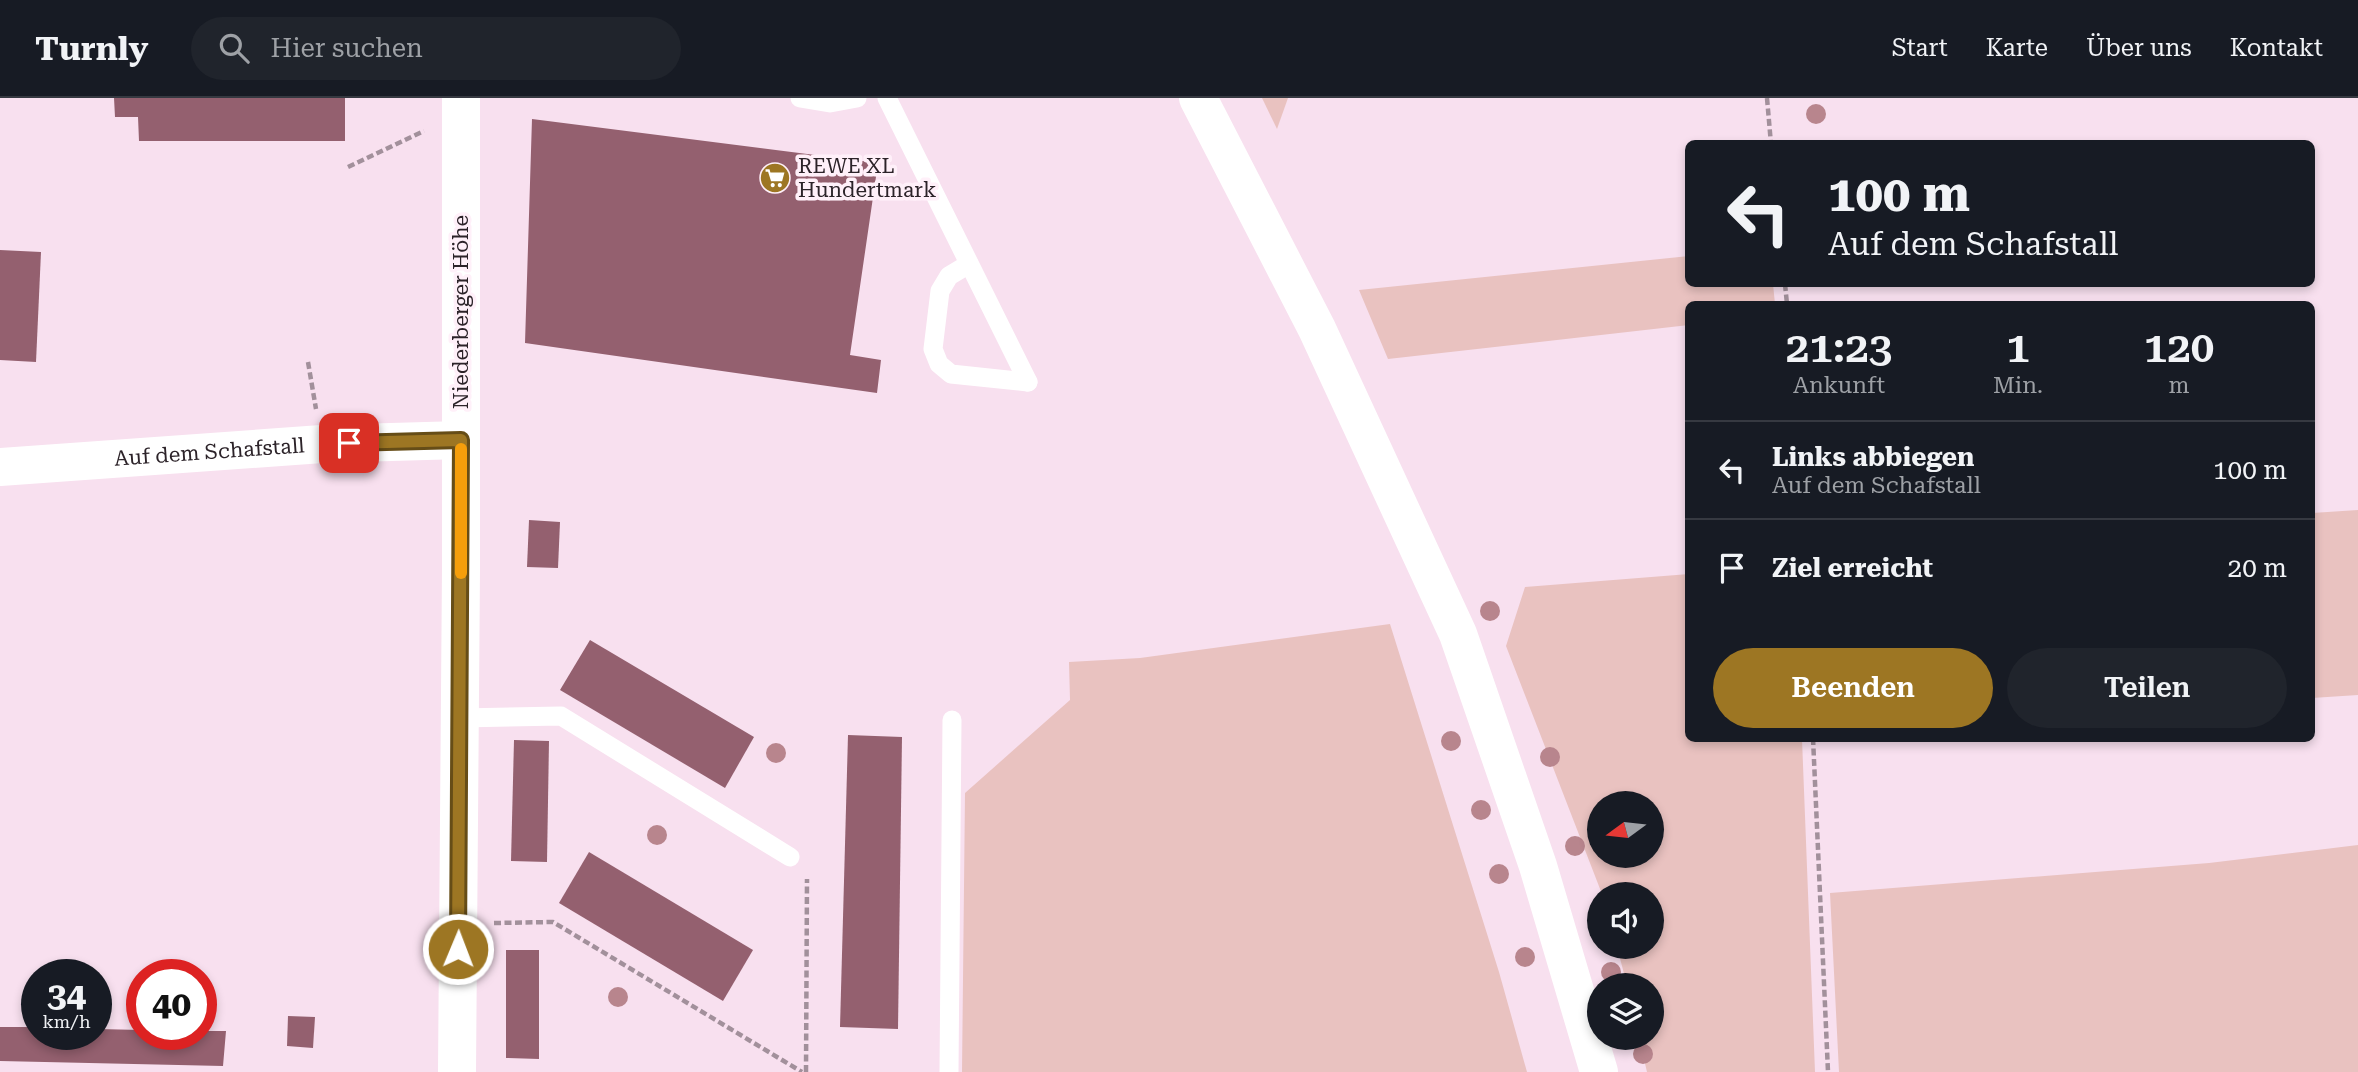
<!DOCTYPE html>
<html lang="de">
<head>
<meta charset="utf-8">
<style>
	body { margin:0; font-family:"Roboto Serif",serif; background:#20242c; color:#f1f3f6; height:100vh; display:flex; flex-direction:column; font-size:26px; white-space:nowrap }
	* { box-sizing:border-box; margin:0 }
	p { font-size:23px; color:#9ea1a6 }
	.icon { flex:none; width:38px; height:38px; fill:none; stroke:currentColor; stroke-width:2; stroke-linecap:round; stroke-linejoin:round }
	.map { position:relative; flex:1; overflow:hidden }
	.panel { position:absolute; left:1685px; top:203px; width:630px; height:441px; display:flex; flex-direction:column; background:#171b24; border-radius:10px; box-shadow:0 4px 10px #0003 }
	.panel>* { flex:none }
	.guide { position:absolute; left:1685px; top:42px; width:630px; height:147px; border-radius:10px; box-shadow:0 4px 10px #0003; background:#171b24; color:#f1f3f6; overflow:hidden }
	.needle { width:46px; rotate:255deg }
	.tools { position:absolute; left:1587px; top:693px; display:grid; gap:14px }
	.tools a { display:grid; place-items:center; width:77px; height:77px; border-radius:50%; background:#171b24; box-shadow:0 4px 10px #0003; font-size:35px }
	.speed { position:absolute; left:21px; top:861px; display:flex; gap:14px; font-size:35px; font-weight:700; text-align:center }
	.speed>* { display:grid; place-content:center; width:91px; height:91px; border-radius:50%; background:#171b24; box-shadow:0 4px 10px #0003; line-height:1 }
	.speed small { font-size:18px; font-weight:400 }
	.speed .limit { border:10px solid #d22; background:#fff; color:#111 }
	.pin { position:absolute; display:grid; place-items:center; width:60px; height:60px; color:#fff; margin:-30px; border-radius:14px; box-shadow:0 4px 10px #0006 }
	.me { position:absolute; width:77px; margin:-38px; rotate:1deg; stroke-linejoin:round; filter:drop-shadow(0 0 5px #0008) }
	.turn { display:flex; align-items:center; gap:24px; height:147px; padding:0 28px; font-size:32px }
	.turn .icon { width:91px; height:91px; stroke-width:2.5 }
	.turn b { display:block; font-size:49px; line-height:60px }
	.eta { display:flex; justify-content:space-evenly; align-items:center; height:119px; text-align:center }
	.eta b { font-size:42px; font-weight:600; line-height:49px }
	.primary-button { display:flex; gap:14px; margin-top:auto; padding:14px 28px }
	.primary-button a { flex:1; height:80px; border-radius:42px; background:#9d7623; color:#fff; font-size:28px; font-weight:600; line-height:80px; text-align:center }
	.primary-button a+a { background:#20242c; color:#f1f3f6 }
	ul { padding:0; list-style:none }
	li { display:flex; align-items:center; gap:21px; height:98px; padding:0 28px; border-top:2px solid #363941 }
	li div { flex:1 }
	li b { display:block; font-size:26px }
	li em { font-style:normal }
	header { display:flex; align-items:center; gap:42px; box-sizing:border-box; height:98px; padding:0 35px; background:#171b24; border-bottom:2px solid #363941 }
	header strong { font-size:33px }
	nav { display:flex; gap:38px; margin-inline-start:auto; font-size:24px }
	.search { width:490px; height:63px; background:#20242c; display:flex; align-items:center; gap:18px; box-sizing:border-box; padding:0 24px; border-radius:38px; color:#9ea1a6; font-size:26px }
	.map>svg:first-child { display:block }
	.green { fill:#e9c2c0; fill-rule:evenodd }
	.building { fill:#94606f }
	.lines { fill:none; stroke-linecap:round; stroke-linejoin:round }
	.path { stroke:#a2909b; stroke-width:4.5; stroke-dasharray:7 3.5; stroke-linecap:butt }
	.lane { stroke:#fff; stroke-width:19 }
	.street { stroke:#fff; stroke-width:38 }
	.secondary { stroke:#fff; stroke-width:38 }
	.tree { fill:#b8858d }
	.route-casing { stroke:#664d17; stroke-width:18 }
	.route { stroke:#9d7623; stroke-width:12 }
	.slow { stroke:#f59e0b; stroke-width:12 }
	.labels { text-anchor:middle; stroke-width:7; stroke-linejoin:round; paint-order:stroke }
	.poi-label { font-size:21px; fill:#2c2329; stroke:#fff0f9; text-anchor:start }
	.street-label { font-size:21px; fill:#2c2329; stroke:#fff0f9 }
</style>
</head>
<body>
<header>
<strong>Turnly</strong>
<div class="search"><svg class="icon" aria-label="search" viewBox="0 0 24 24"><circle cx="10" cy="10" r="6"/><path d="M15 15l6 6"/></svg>Hier suchen</div>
<nav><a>Start</a><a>Karte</a><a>Über uns</a><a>Kontakt</a></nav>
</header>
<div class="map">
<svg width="2358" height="974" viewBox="0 0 2358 974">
	<rect width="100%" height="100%" fill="#f8e0ef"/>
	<g class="green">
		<path d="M1262 0H1288L1277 31Z"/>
		<path d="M1689 158V186H1773L1775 206H1689V227L1388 261 1359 192Z"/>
		<path d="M2358 412V597L2312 600V415Z"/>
		<path d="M1689 476V640L1802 641 1815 974H1647L1639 940H1652V887H1627L1617 849H1652V796H1602L1506 548 1525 489ZM1652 705V758H1600V705Z"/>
		<path d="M1390 526 1499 874 1527 974H962L965 695 1070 602 1069 564 1140 560Z"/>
		<path d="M2358 747V974H1839L1830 795 2209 765Z"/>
	</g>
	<g class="building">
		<path d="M114 0H345V43H139L138 19H115Z"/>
		<path d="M532 21 878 65 850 257 881 262 877 295 525 245Z"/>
		<path d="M0 152 41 154 36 264 0 262Z"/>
		<path d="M529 422 560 424 558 470 527 469Z"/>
		<path d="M590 542 754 639 725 690 560 592Z"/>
		<path d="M848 637 902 639 898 931 840 929Z"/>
		<path d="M514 642 549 643 547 764 511 763Z"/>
		<path d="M589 754 753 852 723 903 559 805Z"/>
		<path d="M506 852H539V961L506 960Z"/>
		<path d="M288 918 315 919 313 950 287 948Z"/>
		<path d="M0 929H37V936H96V931L142 932V936H201V933H226L223 968 0 963Z"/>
	</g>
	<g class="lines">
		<g class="path">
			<path d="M1767 0 1771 46"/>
			<path d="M348 69 424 33"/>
			<path d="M1785 186 1787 206"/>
			<path d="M308 264 316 311"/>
			<path d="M1813 640 1828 974"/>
			<path d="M494 825 553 824 802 974"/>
			<path d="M806 974 807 781"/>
		</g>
		<g class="lane">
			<path d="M800 0 830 5 857 0"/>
			<path d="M887 0 1028 284"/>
			<path d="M969 166 949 178 940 193 933 251 939 266 951 276 1028 284"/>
			<path d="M460 620 561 618 790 759"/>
			<path d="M949 974 952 622"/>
		</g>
		<path class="street" id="s1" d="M0 369 322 346 461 342"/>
		<g class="secondary">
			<path d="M1198 0 1317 231 1458 536 1538 768 1599 974"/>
			<path d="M457 974 461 470V0"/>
		</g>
	</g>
	<g class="tree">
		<circle cx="1816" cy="16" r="10"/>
		<circle cx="1490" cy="513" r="10"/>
		<circle cx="1451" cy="643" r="10"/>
		<circle cx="776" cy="655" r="10"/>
		<circle cx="1550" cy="659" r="10"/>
		<circle cx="1481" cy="712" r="10"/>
		<circle cx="657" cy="737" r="10"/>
		<circle cx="1575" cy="748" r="10"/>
		<circle cx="1499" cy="776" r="10"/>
		<circle cx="1525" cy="859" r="10"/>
		<circle cx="1611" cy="874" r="10"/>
		<circle cx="618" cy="899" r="10"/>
		<circle cx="1643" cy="956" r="10"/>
	</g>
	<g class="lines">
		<g class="route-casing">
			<path id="route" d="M349 345 461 342 458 851"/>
		</g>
		<use href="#route" class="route"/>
		<path class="slow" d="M461 351V475"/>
	</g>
	<defs>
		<g id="supermarket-disc" transform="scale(1.575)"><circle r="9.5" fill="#9d7623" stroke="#fff0f9"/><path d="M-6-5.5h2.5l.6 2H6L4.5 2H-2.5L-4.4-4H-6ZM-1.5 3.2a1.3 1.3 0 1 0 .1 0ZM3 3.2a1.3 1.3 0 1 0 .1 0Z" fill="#fff"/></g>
	</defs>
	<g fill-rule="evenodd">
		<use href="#supermarket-disc" x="775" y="80"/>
	</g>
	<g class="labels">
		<g class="poi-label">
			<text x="798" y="75">REWE XL<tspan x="798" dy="24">Hundertmark</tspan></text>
		</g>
		<g class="street-label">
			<text transform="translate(461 214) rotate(-90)" y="7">Niederberger Höhe</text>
			<text dy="7" stroke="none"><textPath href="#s1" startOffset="210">Auf dem Schafstall</textPath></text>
		</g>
	</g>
</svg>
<div class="tools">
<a><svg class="needle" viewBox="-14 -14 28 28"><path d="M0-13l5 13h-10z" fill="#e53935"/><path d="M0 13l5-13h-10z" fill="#9ea1a6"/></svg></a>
<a><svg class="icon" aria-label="sound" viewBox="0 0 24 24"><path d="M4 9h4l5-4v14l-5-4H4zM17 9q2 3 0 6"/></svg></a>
<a><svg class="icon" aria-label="layers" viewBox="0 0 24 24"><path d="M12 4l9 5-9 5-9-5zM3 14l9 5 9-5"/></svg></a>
</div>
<div class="speed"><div>34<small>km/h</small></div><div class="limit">40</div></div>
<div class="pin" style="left:349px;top:345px;background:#d93025"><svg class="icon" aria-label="arrive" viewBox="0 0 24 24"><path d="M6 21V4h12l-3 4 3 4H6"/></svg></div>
<svg class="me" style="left:458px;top:851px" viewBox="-20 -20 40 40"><circle r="17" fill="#9d7623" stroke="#fff" stroke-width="3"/><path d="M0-11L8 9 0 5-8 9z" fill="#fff"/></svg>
<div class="guide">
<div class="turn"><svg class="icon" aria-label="left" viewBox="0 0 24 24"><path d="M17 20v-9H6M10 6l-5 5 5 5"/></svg><div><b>100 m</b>Auf dem Schafstall</div></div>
</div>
<section class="panel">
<div class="eta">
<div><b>21:23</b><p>Ankunft</p></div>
<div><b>1</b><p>Min.</p></div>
<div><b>120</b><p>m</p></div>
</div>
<ul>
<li><svg class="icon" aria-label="left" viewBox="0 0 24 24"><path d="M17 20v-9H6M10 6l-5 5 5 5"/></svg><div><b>Links abbiegen</b><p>Auf dem Schafstall</p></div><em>100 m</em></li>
<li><svg class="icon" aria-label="arrive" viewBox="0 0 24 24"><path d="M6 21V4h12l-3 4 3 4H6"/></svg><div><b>Ziel erreicht</b></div><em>20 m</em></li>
</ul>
<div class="primary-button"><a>Beenden</a><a>Teilen</a></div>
</section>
</div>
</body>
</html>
